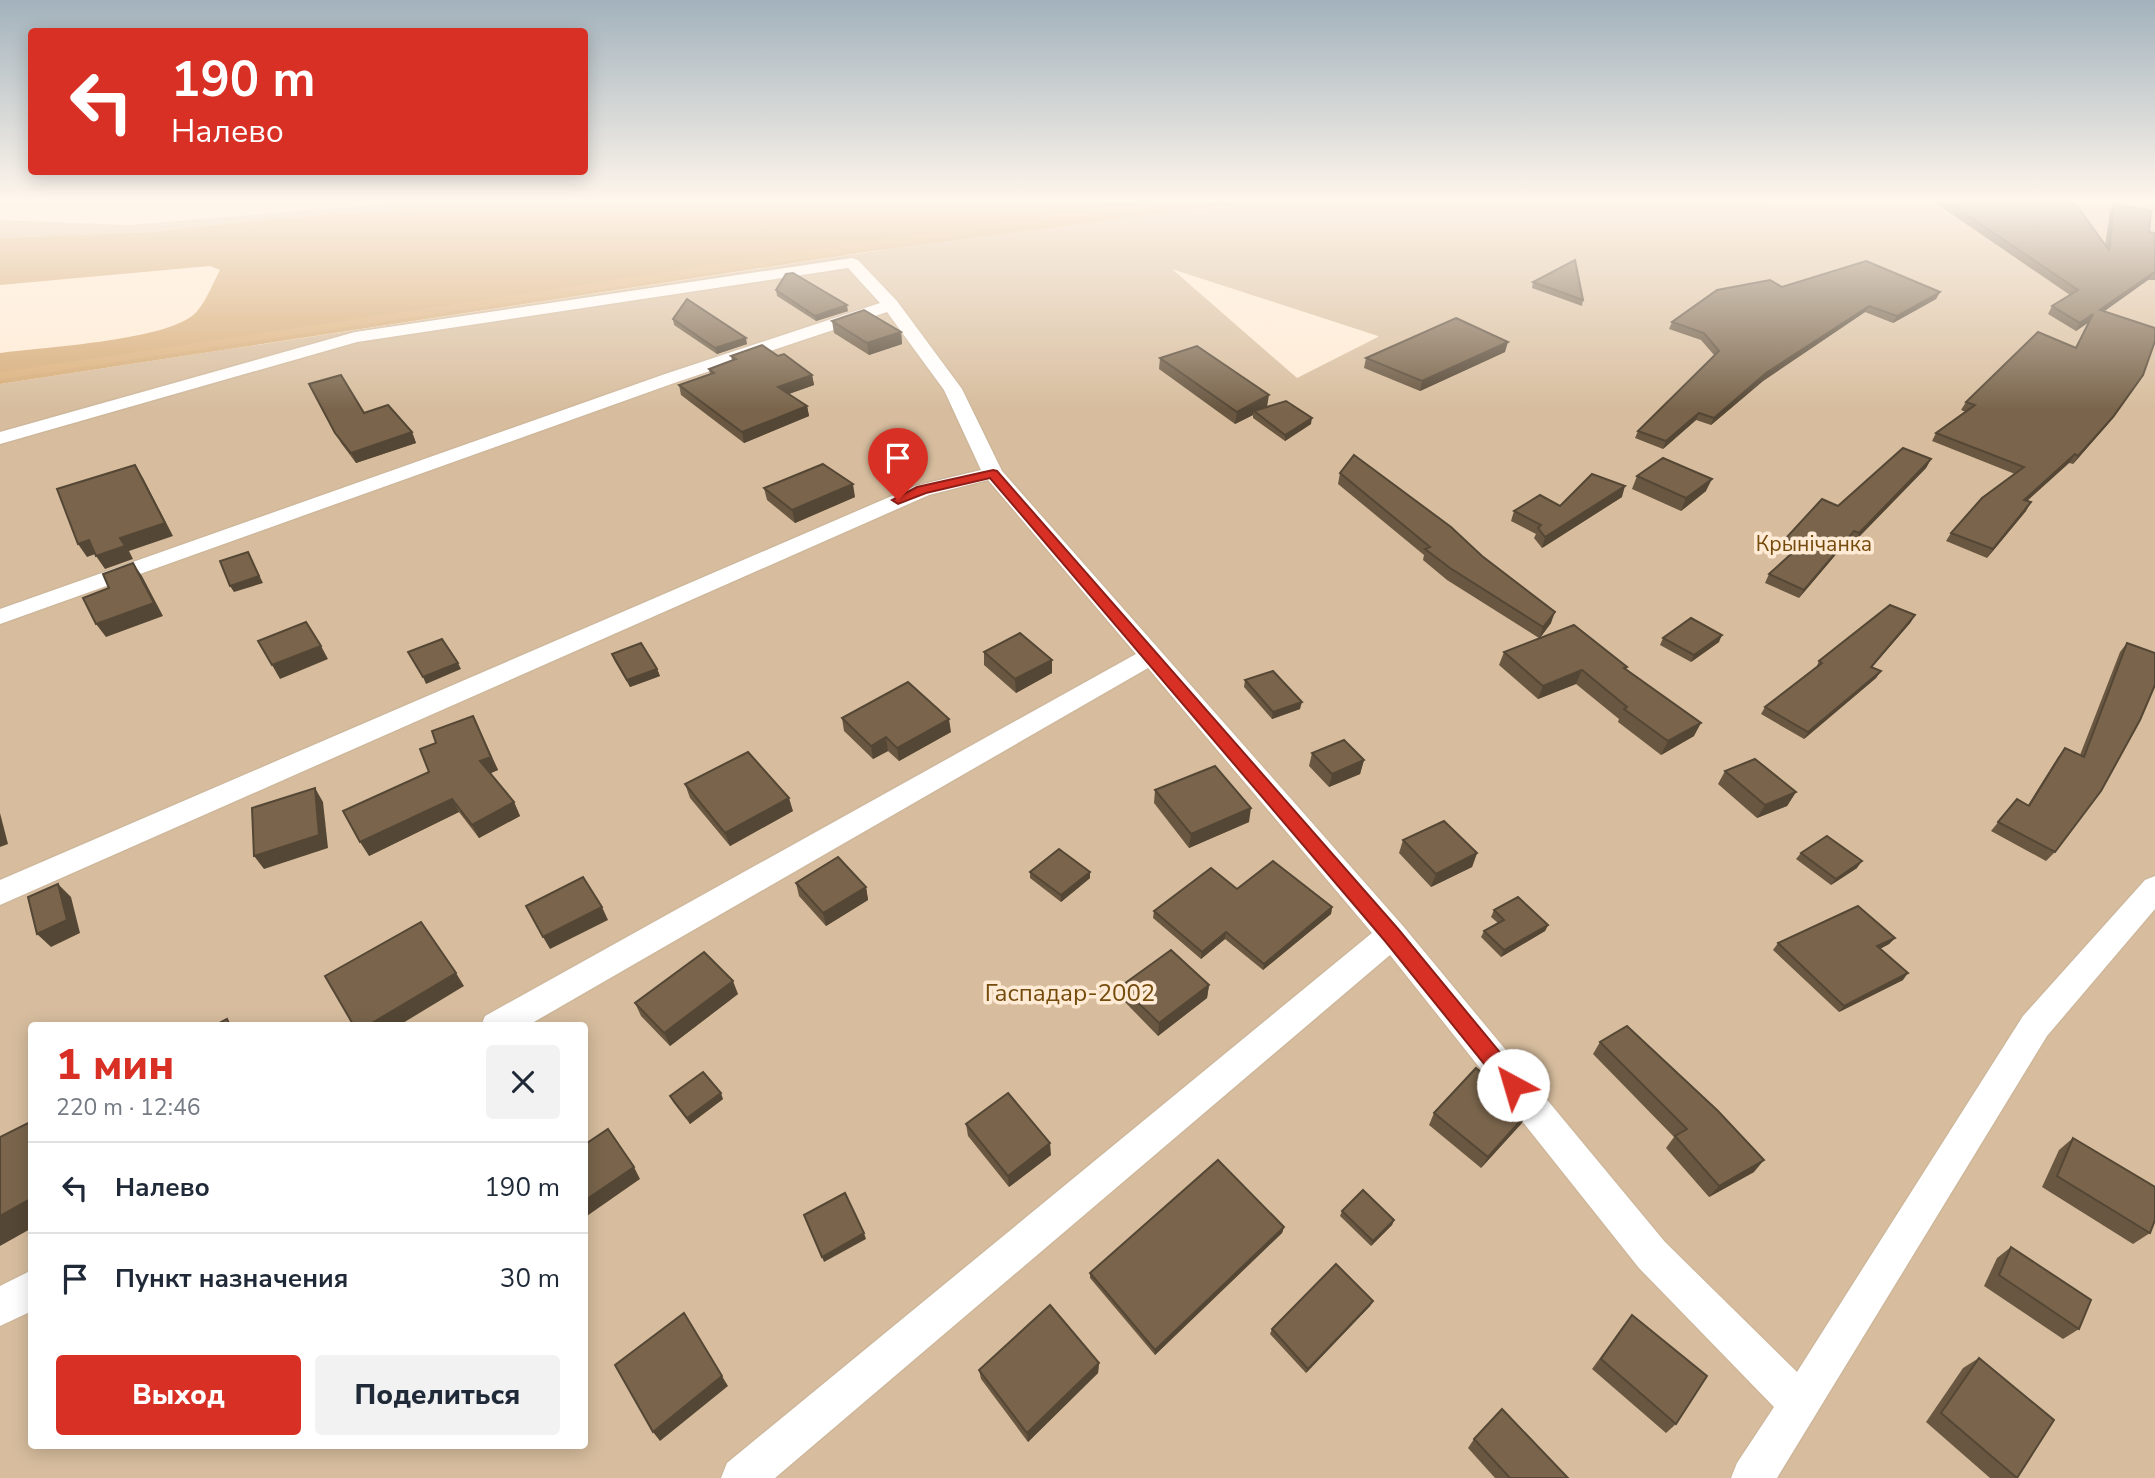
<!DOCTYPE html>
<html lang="ru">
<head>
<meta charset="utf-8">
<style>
	body { margin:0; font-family:"Nunito Sans",sans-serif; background:#f2f2f3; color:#1f2937; height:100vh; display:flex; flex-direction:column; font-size:26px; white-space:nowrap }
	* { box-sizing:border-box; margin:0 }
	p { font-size:23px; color:#747a83 }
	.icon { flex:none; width:38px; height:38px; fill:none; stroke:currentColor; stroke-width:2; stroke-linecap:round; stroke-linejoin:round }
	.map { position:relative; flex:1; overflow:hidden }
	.panel { position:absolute; left:28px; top:1022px; width:560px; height:427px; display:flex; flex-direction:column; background:#fff; border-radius:7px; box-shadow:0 4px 18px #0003 }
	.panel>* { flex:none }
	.hud { position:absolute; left:28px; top:28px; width:560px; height:147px; border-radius:7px; box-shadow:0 4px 18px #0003; background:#d93025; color:#fff; overflow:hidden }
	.pin { position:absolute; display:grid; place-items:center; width:60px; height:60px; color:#fff; margin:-72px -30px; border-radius:50% 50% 50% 0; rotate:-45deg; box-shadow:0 0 7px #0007 }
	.pin .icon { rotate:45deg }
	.me { position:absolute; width:77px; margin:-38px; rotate:321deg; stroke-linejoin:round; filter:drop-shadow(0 0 5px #0008) }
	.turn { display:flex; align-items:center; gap:24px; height:147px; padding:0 28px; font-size:32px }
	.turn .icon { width:91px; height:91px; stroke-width:2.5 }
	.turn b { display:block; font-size:49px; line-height:60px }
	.round { display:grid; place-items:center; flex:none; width:74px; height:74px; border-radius:7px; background:#f2f2f3 }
	.overview { display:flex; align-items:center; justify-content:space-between; height:119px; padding:0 28px }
	h1 { font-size:42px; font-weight:800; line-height:52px; color:#d93025 }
	.button { display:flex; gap:14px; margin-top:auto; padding:14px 28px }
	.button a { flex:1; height:80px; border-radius:7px; background:#d93025; color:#fff; font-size:28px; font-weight:800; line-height:80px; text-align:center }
	.button a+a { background:#f2f2f3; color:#1f2937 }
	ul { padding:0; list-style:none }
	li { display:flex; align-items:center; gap:21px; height:91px; padding:0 28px; border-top:2px solid #e0e1e3 }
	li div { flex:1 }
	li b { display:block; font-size:26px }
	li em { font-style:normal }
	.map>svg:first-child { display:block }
	.green { fill:#d7bd9e; fill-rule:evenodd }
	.forest { fill:#d5ab77 }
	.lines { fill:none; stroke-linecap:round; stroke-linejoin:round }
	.stream { stroke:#daaf7b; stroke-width:7 }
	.minor-casing { stroke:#ceb79b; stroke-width:3 }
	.minor { fill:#fff; fill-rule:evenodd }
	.wall { fill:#695741 }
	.shaded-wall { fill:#554735 }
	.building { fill:#7a654c; stroke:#554735; stroke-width:2 }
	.route { fill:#d93025; stroke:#8d1f18; stroke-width:2 }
	.labels { text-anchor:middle; stroke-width:7; stroke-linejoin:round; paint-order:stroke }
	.park-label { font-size:21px; fill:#744b0c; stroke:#ffebd5 }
	.near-park-label { font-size:24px; fill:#744b0c; stroke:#ffebd5 }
</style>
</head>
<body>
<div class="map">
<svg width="2155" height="1478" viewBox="0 0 2155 1478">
	<rect width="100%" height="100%" fill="#ffebd5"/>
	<g class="green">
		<path d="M407 202H440L414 208 265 219 155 232 0 238V220L128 225Z"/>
		<path d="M1254 202 2155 205V1478H0V384L902 247ZM1172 269 1378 336V337L1297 378ZM32 1026H584V1446H32Z"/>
	</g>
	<path class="forest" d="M440 202H1254L873 251 0 384V353C46 347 158 341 192 316 204 307 213 283 220 270L210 266 0 285V238L155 232 265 219 414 208Z"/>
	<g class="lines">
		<path class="stream" d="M0 376 1157 202"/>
		<g class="minor-casing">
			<g id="minor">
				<path d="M852 258 858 260 897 301 962 389 1002 471 1403 926 1665 1242 1797 1372 2023 1016 2145 880 2155 876V909L2047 1036 1777 1478H1731L1737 1463 1774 1407 1639 1268 1390 955 775 1478H721L727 1463 1372 933 1148 668 527 1026H481L485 1016 1136 654 988 480 929 495 0 905V880L915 486 981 470 944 390 887 312 677 382 0 624V609L665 374 880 303 848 268 357 342 0 444V432L355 332Z"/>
				<path d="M32 1270V1311L0 1326V1286Z"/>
			</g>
		</g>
		<use href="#minor" class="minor"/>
	</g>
	<g class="wall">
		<path d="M1934 202H2074L2105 246 2110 211 2114 204 2149 232 2155 233V280H2148L2104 311 2107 425 2073 464 2069 463 2027 501 2026 511 1987 558 1946 541 1951 533 2015 474 1932 441 1936 433 1966 412 1961 410 1966 402 2075 348 2089 322 2076 331 2048 314 2052 306 2070 295Z"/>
		<path d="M1533 282 1583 300 1582 306 1532 288Z"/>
		<path d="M1782 287 1940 292 1936 299 1893 323 1865 312 1763 381 1711 425 1696 420 1663 449 1635 438 1638 431 1714 355 1701 340 1669 329 1672 322Z"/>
		<path d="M776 290 848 311 816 321 777 296Z"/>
		<path d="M673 319 747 344 717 354 674 325Z"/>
		<path d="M832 321 901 332 902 344 869 355 834 333Z"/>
		<path d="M1505 352 1420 391 1364 368 1366 358Z"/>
		<path d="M731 356 812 375 814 385 789 394 807 406 809 416 744 443 681 395 679 385 710 374 709 369 732 360Z"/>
		<path d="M1160 358 1267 407 1311 424 1285 441 1253 418V415L1235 424 1159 369Z"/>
		<path d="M309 384 364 413 412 432 416 443 356 463 341 443Z"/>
		<path d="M1931 459 1926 468 1855 541 1849 539 1799 598 1765 583 1769 574 1795 551 1782 546 1786 538 1838 506Z"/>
		<path d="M1340 473 1482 556 1551 623 1540 638 1627 667 1626 669 1694 736 1661 755 1618 722 1619 719 1576 684 1538 699 1499 665 1504 652 1539 638 1447 580 1423 560 1424 555 1338 484Z"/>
		<path d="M1637 476 1706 491 1681 511 1632 489Z"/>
		<path d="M764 488 855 497 795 523 767 500Z"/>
		<path d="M1622 497 1542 548 1534 538 1536 534 1511 521 1514 511 1560 506Z"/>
		<path d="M1911 622 1872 667 1881 671 1876 678 1804 739 1761 714 1765 707 1816 668 1819 661Z"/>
		<path d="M1663 638 1719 642 1691 662 1660 645Z"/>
		<path d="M2127 643 2055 852 2046 861 1991 831 2017 799 2028 805 2058 757 2065 748 2080 755 2120 652Z"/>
		<path d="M984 652 1052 673 1016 693 984 665Z"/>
		<path d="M612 654 657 669 660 676 630 687 614 660Z"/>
		<path d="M1245 680 1300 709 1272 719 1244 687Z"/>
		<path d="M842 718 951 732 899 761 888 751 873 759 844 731Z"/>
		<path d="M479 729 498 770 490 773 514 802 520 816 479 838 459 812 369 856Z"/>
		<path d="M1312 753 1364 760 1360 774 1329 787 1309 766Z"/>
		<path d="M1725 771 1796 792 1787 806 1757 818 1718 784Z"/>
		<path d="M685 784 793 811 730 846 690 798Z"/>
		<path d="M1155 790 1249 822 1189 848 1154 803Z"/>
		<path d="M1403 840 1477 853 1472 867 1431 887 1399 853Z"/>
		<path d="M1801 853 1857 868 1831 885 1796 859Z"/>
		<path d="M1030 872 1090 878 1061 902 1030 878Z"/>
		<path d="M796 883 866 887 868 900 826 926 799 896Z"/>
		<path d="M1237 889 1332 907 1331 914 1263 970 1225 939 1201 959 1153 918 1154 911Z"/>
		<path d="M1494 910 1548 925 1545 931 1501 957 1481 937 1484 931 1498 923 1491 917Z"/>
		<path d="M1895 938 1889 944 1880 949 1903 980 1839 1012 1773 950 1778 943Z"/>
		<path d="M1209 985 1207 998 1158 1036 1121 998V986Z"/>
		<path d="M738 994 670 1046 641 1016 635 1003Z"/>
		<path d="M1600 1042 1754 1172 1709 1197 1666 1148 1674 1137 1593 1054Z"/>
		<path d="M670 1096 723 1099 690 1124 673 1102Z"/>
		<path d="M1528 1112 1521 1124 1481 1168 1429 1125 1434 1113Z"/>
		<path d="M966 1124 1051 1155 1009 1187 968 1136Z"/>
		<path d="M2073 1138 2150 1233 2133 1244 2042 1187 2059 1150Z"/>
		<path d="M1342 1211 1394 1220 1392 1225 1371 1246 1340 1216Z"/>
		<path d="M1284 1227 1282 1233 1155 1355 1090 1278V1273Z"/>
		<path d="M2011 1247 2079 1329 2063 1339 1984 1286 1997 1258Z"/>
		<path d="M1373 1301 1370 1306 1306 1373 1270 1334 1272 1329Z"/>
		<path d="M1632 1315 1676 1424 1666 1433 1592 1369 1623 1326Z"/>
		<path d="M1979 1358 2017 1478H1990L1926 1422 1963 1368Z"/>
		<path d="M1099 1363 1098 1373 1028 1442 981 1379 979 1370Z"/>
		<path d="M1474 1439 1568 1478H1495L1468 1448Z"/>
	</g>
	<g class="shaded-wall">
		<path d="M2153 273 2148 280 2095 318 2100 310Z"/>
		<path d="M1940 292 1936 299 1893 323 1897 316Z"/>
		<path d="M847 305 848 311 816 321 815 316Z"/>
		<path d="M1869 306 1865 312 1763 381 1711 425 1714 418 1766 373Z"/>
		<path d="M2093 314 2089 322 2076 331 2080 323Z"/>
		<path d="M901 332 902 344 869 355 867 343Z"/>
		<path d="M746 338 747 344 717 354 715 348Z"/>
		<path d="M1508 342 1505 352 1420 391 1422 381Z"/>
		<path d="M812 375 814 385 780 397 778 387Z"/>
		<path d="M2143 375 2107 425 2073 464 2078 456Z"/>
		<path d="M1269 395 1267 407 1254 411 1253 415 1235 424 1237 412Z"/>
		<path d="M807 406 809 416 744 443 742 432Z"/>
		<path d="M1699 413 1696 420 1663 449 1666 441Z"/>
		<path d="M1312 418 1311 424 1285 441V435Z"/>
		<path d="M412 432 416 443 356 463 351 453Z"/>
		<path d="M2075 454 2069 463 2019 508 2024 500Z"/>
		<path d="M1931 459 1926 468 1855 541 1859 533Z"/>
		<path d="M135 465 143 478 173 536 129 551 133 559 105 569 96 556 120 538Z"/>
		<path d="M1712 479 1706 491 1681 511 1686 498Z"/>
		<path d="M853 484 855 497 795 523 792 510Z"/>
		<path d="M1625 486 1622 497 1542 548 1545 537Z"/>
		<path d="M2031 502 2026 511 1987 558 1993 549Z"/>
		<path d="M1854 531 1849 539 1799 598 1804 590Z"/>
		<path d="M89 540 98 553 87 557 78 544Z"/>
		<path d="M248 552 263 583 234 592 230 586Z"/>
		<path d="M133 563 142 576 163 616 106 637 96 624Z"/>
		<path d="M1555 612 1551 623 1539 639 1543 627Z"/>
		<path d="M1915 615 1911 622 1867 673 1871 667Z"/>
		<path d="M1722 635 1719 642 1691 662 1694 655Z"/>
		<path d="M321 646 328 659 280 679 272 665Z"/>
		<path d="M1052 660V673L1016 693 1015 679Z"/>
		<path d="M458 663 461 669 426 684 423 677Z"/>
		<path d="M657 669 660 676 630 687 627 680Z"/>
		<path d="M1582 670 1576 684 1538 699 1543 686Z"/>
		<path d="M1881 671 1876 678 1804 739 1808 732Z"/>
		<path d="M1302 702 1300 709 1272 719 1273 712Z"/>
		<path d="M473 716 498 770 487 775 480 761Z"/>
		<path d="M949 719 951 732 899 761 897 748Z"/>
		<path d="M1701 723 1694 736 1661 755 1668 741Z"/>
		<path d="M886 737 888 751 873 759 871 746Z"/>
		<path d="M1364 760 1360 774 1329 787 1332 774Z"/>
		<path d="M315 788 323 802 328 848 264 869 254 856Z"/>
		<path d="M1796 792 1787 806 1757 818 1765 805Z"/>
		<path d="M789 798 793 811 730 846 725 833Z"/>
		<path d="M452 799 459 812 369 856 360 842Z"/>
		<path d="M514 802 520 816 479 838 472 825Z"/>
		<path d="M1251 808 1249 822 1189 848 1191 834Z"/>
		<path d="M0 813 8 844 0 847Z"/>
		<path d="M1477 853 1472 867 1431 887 1436 874Z"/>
		<path d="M1862 861 1857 868 1831 885 1836 879Z"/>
		<path d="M1090 872V878L1061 902V895Z"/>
		<path d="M58 884 71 897 80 933 51 947 37 934Z"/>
		<path d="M866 887 868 900 826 926 823 913Z"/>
		<path d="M602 907 608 920 550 949 543 937Z"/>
		<path d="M1332 907 1331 914 1263 970 1264 964Z"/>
		<path d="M1548 925 1545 931 1501 957 1504 950Z"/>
		<path d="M1226 932 1225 939 1201 959 1202 952Z"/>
		<path d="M1895 938 1889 944 1872 953 1877 946Z"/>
		<path d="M456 973 464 986 398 1026H367Z"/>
		<path d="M1908 973 1903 980 1839 1012 1844 1006Z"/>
		<path d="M733 981 738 994 670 1046 664 1033Z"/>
		<path d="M1209 985 1207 998 1158 1036 1159 1023Z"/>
		<path d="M721 1093 723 1099 690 1124 687 1118Z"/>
		<path d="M1528 1112 1521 1124 1481 1168 1488 1157Z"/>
		<path d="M1050 1143 1051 1155 1009 1187 1008 1176Z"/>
		<path d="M1764 1160 1754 1172 1709 1197 1719 1186Z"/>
		<path d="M634 1167 640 1179 584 1218V1201Z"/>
		<path d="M32 1198V1228L0 1246V1216Z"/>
		<path d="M1394 1220 1392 1225 1371 1246 1373 1241Z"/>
		<path d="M1284 1227 1282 1233 1155 1355V1350Z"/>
		<path d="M864 1233 866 1239 824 1262 822 1257Z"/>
		<path d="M1373 1301 1370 1306 1306 1373 1308 1369Z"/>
		<path d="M684 1313 728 1386 660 1441 653 1432Z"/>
		<path d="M1099 1363 1098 1373 1028 1442 1027 1433Z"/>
	</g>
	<g class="building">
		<path d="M1948 202H2074L2109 250 2114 204 2151 211 2149 232 2155 233V273H2153L2100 310 2155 328V341L2143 375 2113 417 2078 456 2075 454 2024 500 2031 502 1993 549 1951 533 1982 498 2024 467 1936 433 1975 405 1966 402 2038 332 2076 348 2093 314 2080 323 2052 306 2078 290Z"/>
		<path d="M1575 260 1583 300 1533 282Z"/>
		<path d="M1866 261 1940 292 1897 316 1869 306 1766 373 1714 418 1699 413 1666 441 1638 431 1719 351 1704 333 1672 322 1717 290 1770 280 1782 287Z"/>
		<path d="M793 273 847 305 815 316 776 290 786 274Z"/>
		<path d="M687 299 746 338 715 348 673 319Z"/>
		<path d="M864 310 901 332 867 343 832 321Z"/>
		<path d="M1456 318 1508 342 1422 381 1366 358Z"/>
		<path d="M762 345 778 356 784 354 812 375 778 387 807 406 742 432 679 385 714 373 709 369 736 359 731 356Z"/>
		<path d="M1197 346 1269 395 1237 412 1160 358Z"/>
		<path d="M341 375 364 413 388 405 412 432 351 453 335 433 309 384Z"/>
		<path d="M1286 401 1312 418 1285 435 1254 411Z"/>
		<path d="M1903 448 1931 459 1859 533 1854 531 1804 590 1769 574 1802 544 1786 538 1822 499 1838 506Z"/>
		<path d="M1354 455 1451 527 1482 556 1555 612 1543 627 1450 568 1425 549 1430 547 1340 473Z"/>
		<path d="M1663 458 1712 479 1686 498 1637 476Z"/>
		<path d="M823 464 853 484 792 510 764 488Z"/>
		<path d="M135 465 165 523 120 538 125 546 96 556 89 540 78 544 57 489Z"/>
		<path d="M1592 474 1625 486 1545 537 1538 528 1541 525 1514 511 1540 495 1560 506Z"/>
		<path d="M248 552 259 576 230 586 220 561Z"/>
		<path d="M133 563 154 603 96 624 83 598 109 588 103 574Z"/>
		<path d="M1890 605 1915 615 1871 667 1881 671 1808 732 1765 707 1822 663 1819 661Z"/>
		<path d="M1691 618 1722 635 1694 655 1663 638Z"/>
		<path d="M306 622 321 646 272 665 258 641Z"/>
		<path d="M1574 625 1627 667 1624 668 1701 723 1668 741 1624 709 1627 707 1582 670 1543 686 1504 652Z"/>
		<path d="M1020 633 1052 660 1015 679 984 652Z"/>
		<path d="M442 639 458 663 423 677 408 652Z"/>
		<path d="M641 643 657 669 627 680 612 654Z"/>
		<path d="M2127 643 2155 653V685L2140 720 2101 791 2055 852 1998 822 2017 799 2029 806 2065 748 2084 757Z"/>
		<path d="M1273 671 1302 702 1273 712 1245 680Z"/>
		<path d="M908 682 949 719 897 748 886 737 871 746 842 718Z"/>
		<path d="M473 716 491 757 480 761 514 802 472 825 452 799 360 842 343 811 429 772 420 749 436 743 432 731Z"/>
		<path d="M1344 740 1364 760 1332 774 1312 753Z"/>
		<path d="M748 752 789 798 725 833 685 784Z"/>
		<path d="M1755 759 1796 792 1765 805 1725 771Z"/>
		<path d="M1215 766 1251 808 1191 834 1155 790Z"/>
		<path d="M315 788 319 835 254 856 252 808Z"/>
		<path d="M1444 821 1477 853 1436 874 1403 840Z"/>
		<path d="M1827 836 1862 861 1836 879 1801 853Z"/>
		<path d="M1059 849 1090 872 1061 895 1030 872Z"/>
		<path d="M838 857 866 887 823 913 796 883Z"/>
		<path d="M1273 861 1332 907 1264 964 1226 932 1202 952 1154 911 1211 868 1237 889Z"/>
		<path d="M583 877 602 907 543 937 526 906Z"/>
		<path d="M58 884 67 920 37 934 28 897Z"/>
		<path d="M1518 897 1548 925 1504 950 1484 931 1504 920 1494 910Z"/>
		<path d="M1858 906 1895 938 1877 946 1908 973 1844 1006 1778 943Z"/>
		<path d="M421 922 456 973 367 1026H354L325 976Z"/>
		<path d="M1171 950 1209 985 1159 1023 1121 986Z"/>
		<path d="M704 952 733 981 664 1033 635 1003Z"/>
		<path d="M227 1019 230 1026H214Z"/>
		<path d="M1627 1026 1718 1111 1764 1160 1719 1186 1675 1136 1687 1129 1600 1042Z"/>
		<path d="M1476 1068 1528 1112 1488 1157 1434 1113Z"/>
		<path d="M703 1072 721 1093 687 1118 670 1096Z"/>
		<path d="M1008 1093 1050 1143 1008 1176 966 1124Z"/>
		<path d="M32 1121V1198L0 1216V1137Z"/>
		<path d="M608 1129 634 1167 584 1201V1145Z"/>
		<path d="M2073 1138 2155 1187V1220L2150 1233 2057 1176Z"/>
		<path d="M1218 1160 1284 1227 1155 1350 1090 1273Z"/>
		<path d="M1363 1190 1394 1220 1373 1241 1342 1211Z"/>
		<path d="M845 1193 864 1233 822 1257 804 1215Z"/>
		<path d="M2011 1247 2091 1300 2079 1329 1999 1275Z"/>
		<path d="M1336 1264 1373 1301 1308 1369 1272 1329Z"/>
		<path d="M1050 1305 1099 1363 1027 1433 979 1370Z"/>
		<path d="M684 1313 722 1376 653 1432 615 1365Z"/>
		<path d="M1632 1315 1707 1376 1676 1424 1601 1359Z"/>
		<path d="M1979 1358 2054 1420 2017 1478 1941 1413Z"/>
		<path d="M1502 1409 1568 1478H1510L1474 1439Z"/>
	</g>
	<linearGradient id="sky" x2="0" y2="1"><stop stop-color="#a2b2bc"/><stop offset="0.49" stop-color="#fff6ec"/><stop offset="1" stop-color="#fff6ec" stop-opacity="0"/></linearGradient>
	<rect width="2155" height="409" fill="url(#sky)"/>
	<path class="route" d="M993 470 997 471 1399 930 1521 1078 1524 1085 1521 1091 1513 1094 1506 1091 1385 941 990 478 926 493 898 504 892 500 917 487Z"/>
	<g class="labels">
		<g class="park-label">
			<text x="1814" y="551">Крынічанка</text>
		</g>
		<g class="near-park-label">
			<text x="1070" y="1001">Гаспадар-2002</text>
		</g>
	</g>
</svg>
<div class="pin" style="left:898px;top:500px;background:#d93025"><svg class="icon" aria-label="arrive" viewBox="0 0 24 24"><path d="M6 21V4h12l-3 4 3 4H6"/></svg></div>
<svg class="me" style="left:1513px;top:1085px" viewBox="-20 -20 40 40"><circle r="19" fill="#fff"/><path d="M0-13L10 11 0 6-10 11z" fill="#d93025"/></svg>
<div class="hud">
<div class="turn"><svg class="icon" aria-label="left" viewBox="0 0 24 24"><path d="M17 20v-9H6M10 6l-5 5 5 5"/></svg><div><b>190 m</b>Налево</div></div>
</div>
<section class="panel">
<div class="overview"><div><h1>1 мин</h1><p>220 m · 12:46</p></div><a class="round"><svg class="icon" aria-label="close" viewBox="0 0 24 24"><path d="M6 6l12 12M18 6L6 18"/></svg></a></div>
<ul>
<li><svg class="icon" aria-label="left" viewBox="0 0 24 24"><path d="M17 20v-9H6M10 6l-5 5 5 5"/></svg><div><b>Налево</b></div><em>190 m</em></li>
<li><svg class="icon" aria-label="arrive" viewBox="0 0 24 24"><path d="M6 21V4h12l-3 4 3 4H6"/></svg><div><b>Пункт назначения</b></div><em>30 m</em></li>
</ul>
<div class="button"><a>Выход</a><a>Поделиться</a></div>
</section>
</div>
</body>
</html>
